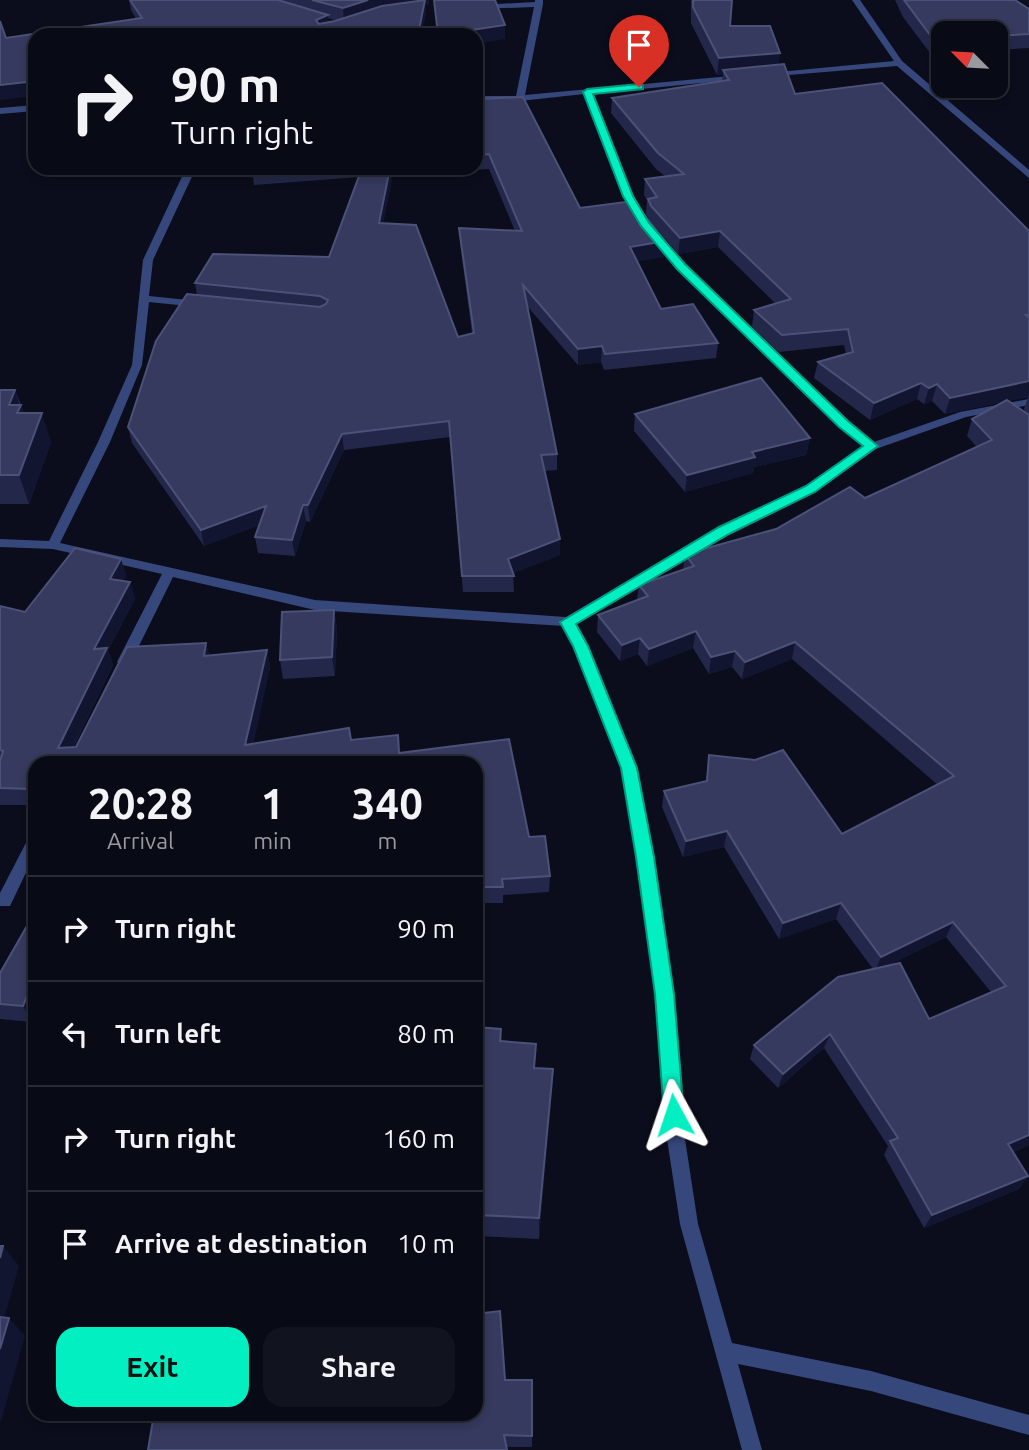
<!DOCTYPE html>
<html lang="en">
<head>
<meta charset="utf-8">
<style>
	body { margin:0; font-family:Ubuntu,sans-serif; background:#11131e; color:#f1f3f6; height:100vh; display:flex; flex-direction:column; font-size:26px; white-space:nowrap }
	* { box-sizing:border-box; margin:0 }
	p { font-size:23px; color:#989aa0 }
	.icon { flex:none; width:38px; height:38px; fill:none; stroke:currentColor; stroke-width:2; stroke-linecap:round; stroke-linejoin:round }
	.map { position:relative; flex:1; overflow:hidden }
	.sheet { position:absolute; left:28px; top:756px; width:455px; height:665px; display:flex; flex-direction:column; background:#080a15; border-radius:21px; box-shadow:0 4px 10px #0003,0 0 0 2px #292b34 }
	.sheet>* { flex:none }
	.banner { position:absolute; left:28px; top:28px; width:455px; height:147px; border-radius:21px; box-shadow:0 4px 10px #0003,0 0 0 2px #292b34; background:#080a15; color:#f1f3f6; overflow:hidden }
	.needle { width:46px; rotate:294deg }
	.tools { position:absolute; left:931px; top:21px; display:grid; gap:14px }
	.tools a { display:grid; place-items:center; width:77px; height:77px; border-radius:14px; background:#080a15; box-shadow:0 4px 10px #0003,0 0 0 2px #292b34; font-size:35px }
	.pin { position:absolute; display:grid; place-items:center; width:60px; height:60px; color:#fff; margin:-72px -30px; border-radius:50% 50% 50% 0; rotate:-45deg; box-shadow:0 0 7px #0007 }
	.pin .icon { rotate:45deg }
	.me { position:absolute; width:77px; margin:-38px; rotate:355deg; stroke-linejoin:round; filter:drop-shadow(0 0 5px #0008) }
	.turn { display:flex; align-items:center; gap:24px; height:147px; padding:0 28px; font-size:32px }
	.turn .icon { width:91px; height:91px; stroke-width:2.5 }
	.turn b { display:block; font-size:49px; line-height:60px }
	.eta { display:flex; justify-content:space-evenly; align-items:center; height:119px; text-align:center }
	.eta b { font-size:42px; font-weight:700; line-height:49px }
	.button { display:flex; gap:14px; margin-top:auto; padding:14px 28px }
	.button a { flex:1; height:80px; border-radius:21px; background:#02efc2; color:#111; font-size:28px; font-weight:700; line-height:80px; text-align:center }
	.button a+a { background:#11131e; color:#f1f3f6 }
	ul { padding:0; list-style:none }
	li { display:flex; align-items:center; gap:21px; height:105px; padding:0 28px; border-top:2px solid #292b34 }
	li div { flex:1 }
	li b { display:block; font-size:26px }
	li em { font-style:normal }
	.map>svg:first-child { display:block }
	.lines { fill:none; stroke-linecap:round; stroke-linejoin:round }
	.street { fill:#36477b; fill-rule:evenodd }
	.wall { fill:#23284b; fill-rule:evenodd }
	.shaded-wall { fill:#121530 }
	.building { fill:#353a5e; stroke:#4c5177; stroke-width:2 }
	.route { fill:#02efc2; stroke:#019b7e; stroke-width:2 }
</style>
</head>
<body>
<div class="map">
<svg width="1029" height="1450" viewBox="0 0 1029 1450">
	<rect width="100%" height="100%" fill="#0b0d1c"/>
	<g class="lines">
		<g class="street">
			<path d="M535 0H543V4L525 95 741 75 745 77 741 79 592 94 633 196 645 216 643 218H637L623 196 584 94 520 101 476 102V96H516L534 7 479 9 475 7 479 5 535 2Z"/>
			<path d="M852 0H860L902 61 1029 170V178L897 66 765 77V73H768L894 61Z"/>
			<path d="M35 105V111L0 114V108Z"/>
			<path d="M186 168H196L153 260 149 296 198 301 203 304 198 307 149 302 142 365 110 442 60 543 315 600 566 617 720 527 807 486 864 446 839 426 678 269 649 235 654 232 657 233 684 265 847 422 874 442 960 412 1029 399V405L966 417 876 449 815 492 728 533 575 624 588 646 636 768 653 857 673 994 685 1139 698 1224 732 1343 871 1371 1029 1415V1435L871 1391 738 1364 762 1450H742L680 1224 667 1139 657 994 637 857 622 768 574 646 564 626 315 610 173 577 131 662 124 667 117 662 162 574 53 549 0 547V539L49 541 98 442 132 365 143 260Z"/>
			<path d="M35 833V854L10 906H0V893L30 835Z"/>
		</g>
	</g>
	<g class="wall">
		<path d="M129 0H429L428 5H425L426 13 421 35H35L6 38 136 19 131 10ZM328 18 338 21 329 22Z"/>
		<path d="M691 0H732L730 26 780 53 778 65 795 94 1029 231V1145L1013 1152 1028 1176 1019 1189 924 1228 884 1155 888 1146 824 1048 778 1088 750 1059 754 1045 873 969 836 919 779 939 724 847 683 857 662 807 664 791 706 782 709 755 842 834 938 785 792 659 742 679 732 667 709 674 693 648 647 666 638 654 620 661 597 632 598 615 637 600 639 585 683 570 685 554 776 529 865 498 977 447 967 436 972 419 1003 402 945 414 932 401 924 404 917 399 870 420 814 378 818 362 846 354 844 345 779 352 752 327 754 310 776 304 718 247 678 254 650 221 646 214 647 200 644 195 645 179 665 176 656 169 611 113 612 98 722 81 723 74 717 75 691 23ZM1028 397 1024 409 1025 413 1008 401ZM946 937 991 992 929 1019 887 966Z"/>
		<path d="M895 0H1015L1029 9V48L996 50V33H943V52L930 53 903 17Z"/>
		<path d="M476 90 480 99 580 208 664 257 637 261 661 309 718 343 716 358 604 370 601 362 578 365 527 306 557 454V470L545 471 560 539V555L513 573 514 592H463L450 437 344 450 310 522 306 521 295 556 258 553 255 537 259 525 204 546 132 443 128 427 197 295 195 283 329 257 359 177 254 185 252 168H394L383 223 458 337 472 333 460 243 459 228 515 231 489 169 452 171 451 168H476Z"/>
		<path d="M0 390H15L24 413 51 442 29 504H0Z"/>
		<path d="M635 414 810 438 806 455 754 467 753 473 685 492 634 431Z"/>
		<path d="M75 548 121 559 126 576 123 581 130 582 135 599 108 650 113 665 73 748 76 747 127 647 206 643 209 655 267 650 270 667 253 744 349 728 351 740 398 735 399 753 509 739 529 837 545 836 550 876 549 892 503 895V903H476V763H35V805H0V788H4H0V606L25 612Z"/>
		<path d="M334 610 337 629 335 676 283 679 280 660Z"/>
		<path d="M35 912V1013L32 1022 0 1019V973Z"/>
		<path d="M476 1027 501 1029 502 1042 536 1068 553 1069 539 1239 476 1236Z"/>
		<path d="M505 1380 532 1436V1447H506L154 1414Z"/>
	</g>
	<g class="shaded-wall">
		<path d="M368 0H429L428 5H425L426 13 421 35 344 22 343 8Z"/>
		<path d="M328 15 329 28 318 34 316 20Z"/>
		<path d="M505 25V39L476 44V35H459L458 32Z"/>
		<path d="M780 53 778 69 723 70V74L717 75 719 58Z"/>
		<path d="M35 81V96L0 100V85Z"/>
		<path d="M390 168H394L380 239 379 223Z"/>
		<path d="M720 231 718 247 678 254 680 238Z"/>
		<path d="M665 241 664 257 629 263 630 247Z"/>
		<path d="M602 346 601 362 578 365V349Z"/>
		<path d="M1029 381V393L1028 397 945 414 950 398Z"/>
		<path d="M921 383 917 399 870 420 874 403Z"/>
		<path d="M937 384 932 401 924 404 929 388Z"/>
		<path d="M15 390 20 407 21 405 30 434 9 405Z"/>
		<path d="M42 413 51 442 29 504 19 475Z"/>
		<path d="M342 434 344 450 310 522 308 505Z"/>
		<path d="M810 438 806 455 754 467 753 473 685 492 687 475 752 452Z"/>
		<path d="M303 505 306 521 295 556 292 540Z"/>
		<path d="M266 506 269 522 204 546 201 530Z"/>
		<path d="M560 539V555L508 575V559Z"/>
		<path d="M121 559 126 576 115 596 110 579Z"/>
		<path d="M130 582 135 599 108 650 113 665 65 763 58 748 94 649Z"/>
		<path d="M334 610 337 629 335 676 332 657Z"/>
		<path d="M696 631 693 648 647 666 649 649Z"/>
		<path d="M640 638 638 654 620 661 622 645Z"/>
		<path d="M795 642 792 659 742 679 745 662Z"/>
		<path d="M206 643 210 660 204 656Z"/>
		<path d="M267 650 270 667 249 762 245 745Z"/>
		<path d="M735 651 732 667 709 674 711 657Z"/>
		<path d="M35 777V797L31 789Z"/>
		<path d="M727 831 724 847 683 857 686 841Z"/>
		<path d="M841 903 836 919 779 939 783 923Z"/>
		<path d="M953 922 946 937 875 972 881 957Z"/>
		<path d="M35 977V1013L32 1022 23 1006Z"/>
		<path d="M830 1034 824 1048 778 1088 783 1074Z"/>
		<path d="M553 1069 552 1092 539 1239V1218Z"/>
		<path d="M1029 1135V1145L999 1157 1008 1144Z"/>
		<path d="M1028 1176 1019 1189 924 1228 932 1215Z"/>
		<path d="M3 1246 19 1266 0 1332V1258Z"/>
		<path d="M9 1318 25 1336 1 1421 0 1420V1349Z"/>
	</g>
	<g class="building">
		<path d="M130 0H278L328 15 316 20 319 24 335 21 382 6 425 0 418 35H35V81L0 85V21L6 38 142 18Z"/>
		<path d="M312 0H368L343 8Z"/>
		<path d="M434 0H495L505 25 458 32 459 35H438Z"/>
		<path d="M693 0H732L730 26H770L780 53 719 58 693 7Z"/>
		<path d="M904 0H1015L1029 9V34L996 36V33H943V38L933 39Z"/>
		<path d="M784 64 795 94 882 83 1029 231V315H1026L1029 318V381L950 398 937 384 929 388 921 383 874 403 818 362 853 352 848 329 782 335 754 310 791 299 720 231 680 238 651 206 648 199 657 197 645 179 684 174 658 153 612 98 729 80 723 70Z"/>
		<path d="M476 90H477L480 99 523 97 580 208 633 201 665 241 630 247 661 309 693 304 718 343 605 354 602 346 578 349 523 285 557 454 541 455 560 539 508 559 514 576H462L449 421 342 434 308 505H303L292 540 255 537 266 506 201 530 128 427 156 341 187 294 320 307 326 304 328 300 320 296 195 283 213 254 329 257 362 168H390L379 223 416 225 458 337 474 333 459 228 522 231 489 154 476 155Z"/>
		<path d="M252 168H276L252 170Z"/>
		<path d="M761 378 810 438 752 452 755 457 687 475 635 414Z"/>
		<path d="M0 390H15L9 405H21L17 413H42L19 475H0Z"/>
		<path d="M1007 400 1029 415V1135L1008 1144 1028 1176 932 1215 890 1141 898 1138 830 1034 783 1074 754 1045 838 977 900 963 929 1019 1006 986 953 922 881 957 841 903 783 923 727 831 686 841 664 791 707 781 709 755 755 760 783 750 842 834 954 776 795 642 745 662 735 651 711 657 696 631 649 649 640 638 622 645 598 615 648 596 639 585 694 566 685 554 776 529 850 487 865 498 992 440 972 419Z"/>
		<path d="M75 548 121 559 110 579 130 582 94 649 107 648 58 748 76 747 127 647 206 643 204 656 267 650 245 745 349 728 351 740 398 735 399 753 509 739 529 837 545 836 550 876 502 879 503 887H476V763H35V777L31 789 0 788V761L3 751 0 750V606L25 612Z"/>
		<path d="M334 610 332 657 280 660 282 612Z"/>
		<path d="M35 912V977L23 1006 0 1004V973Z"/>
		<path d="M476 1027 501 1029 500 1041 536 1044 534 1068 553 1069 539 1218 476 1215Z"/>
		<path d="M0 1246H3L0 1258Z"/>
		<path d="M500 1311 505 1380H532V1436L504 1435 507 1450H148L154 1414H476V1314Z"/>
		<path d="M0 1317 9 1318 0 1349Z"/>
	</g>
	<path class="route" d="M639 84 643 85V89L593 94 633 196 649 223 685 264 848 421 878 446 815 492 729 534 576 624 588 646 637 768 654 857 674 994 684 1115 681 1122 674 1124 667 1122 664 1115 655 994 636 857 621 768 573 646 560 622 719 527 806 486 863 446 839 427 677 269 641 226 623 196 583 92 587 89Z"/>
</svg>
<div class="tools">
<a><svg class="needle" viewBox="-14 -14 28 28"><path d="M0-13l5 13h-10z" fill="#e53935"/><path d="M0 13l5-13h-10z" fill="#989aa0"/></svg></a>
</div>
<div class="pin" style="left:639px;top:87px;background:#d93025"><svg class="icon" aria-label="arrive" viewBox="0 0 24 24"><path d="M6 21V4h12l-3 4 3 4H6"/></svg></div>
<svg class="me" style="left:674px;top:1115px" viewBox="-20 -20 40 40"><path d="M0-17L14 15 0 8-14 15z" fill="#02efc2" stroke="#fff" stroke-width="4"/></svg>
<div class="banner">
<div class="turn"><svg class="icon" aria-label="right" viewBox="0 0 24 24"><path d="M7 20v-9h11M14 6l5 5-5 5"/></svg><div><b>90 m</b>Turn right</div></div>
</div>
<section class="sheet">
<div class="eta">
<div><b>20:28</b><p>Arrival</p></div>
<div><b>1</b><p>min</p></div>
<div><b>340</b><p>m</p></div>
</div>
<ul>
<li><svg class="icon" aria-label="right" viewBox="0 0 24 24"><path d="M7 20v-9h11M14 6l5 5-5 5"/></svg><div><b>Turn right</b></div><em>90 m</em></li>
<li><svg class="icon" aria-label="left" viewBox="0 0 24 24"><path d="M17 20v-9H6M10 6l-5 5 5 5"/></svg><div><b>Turn left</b></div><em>80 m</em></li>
<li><svg class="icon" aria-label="right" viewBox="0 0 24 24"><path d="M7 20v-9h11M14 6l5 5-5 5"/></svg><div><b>Turn right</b></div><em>160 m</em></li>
<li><svg class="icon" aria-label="arrive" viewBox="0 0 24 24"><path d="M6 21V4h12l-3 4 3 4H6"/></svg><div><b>Arrive at destination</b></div><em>10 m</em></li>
</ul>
<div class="button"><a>Exit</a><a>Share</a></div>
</section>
</div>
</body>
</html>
